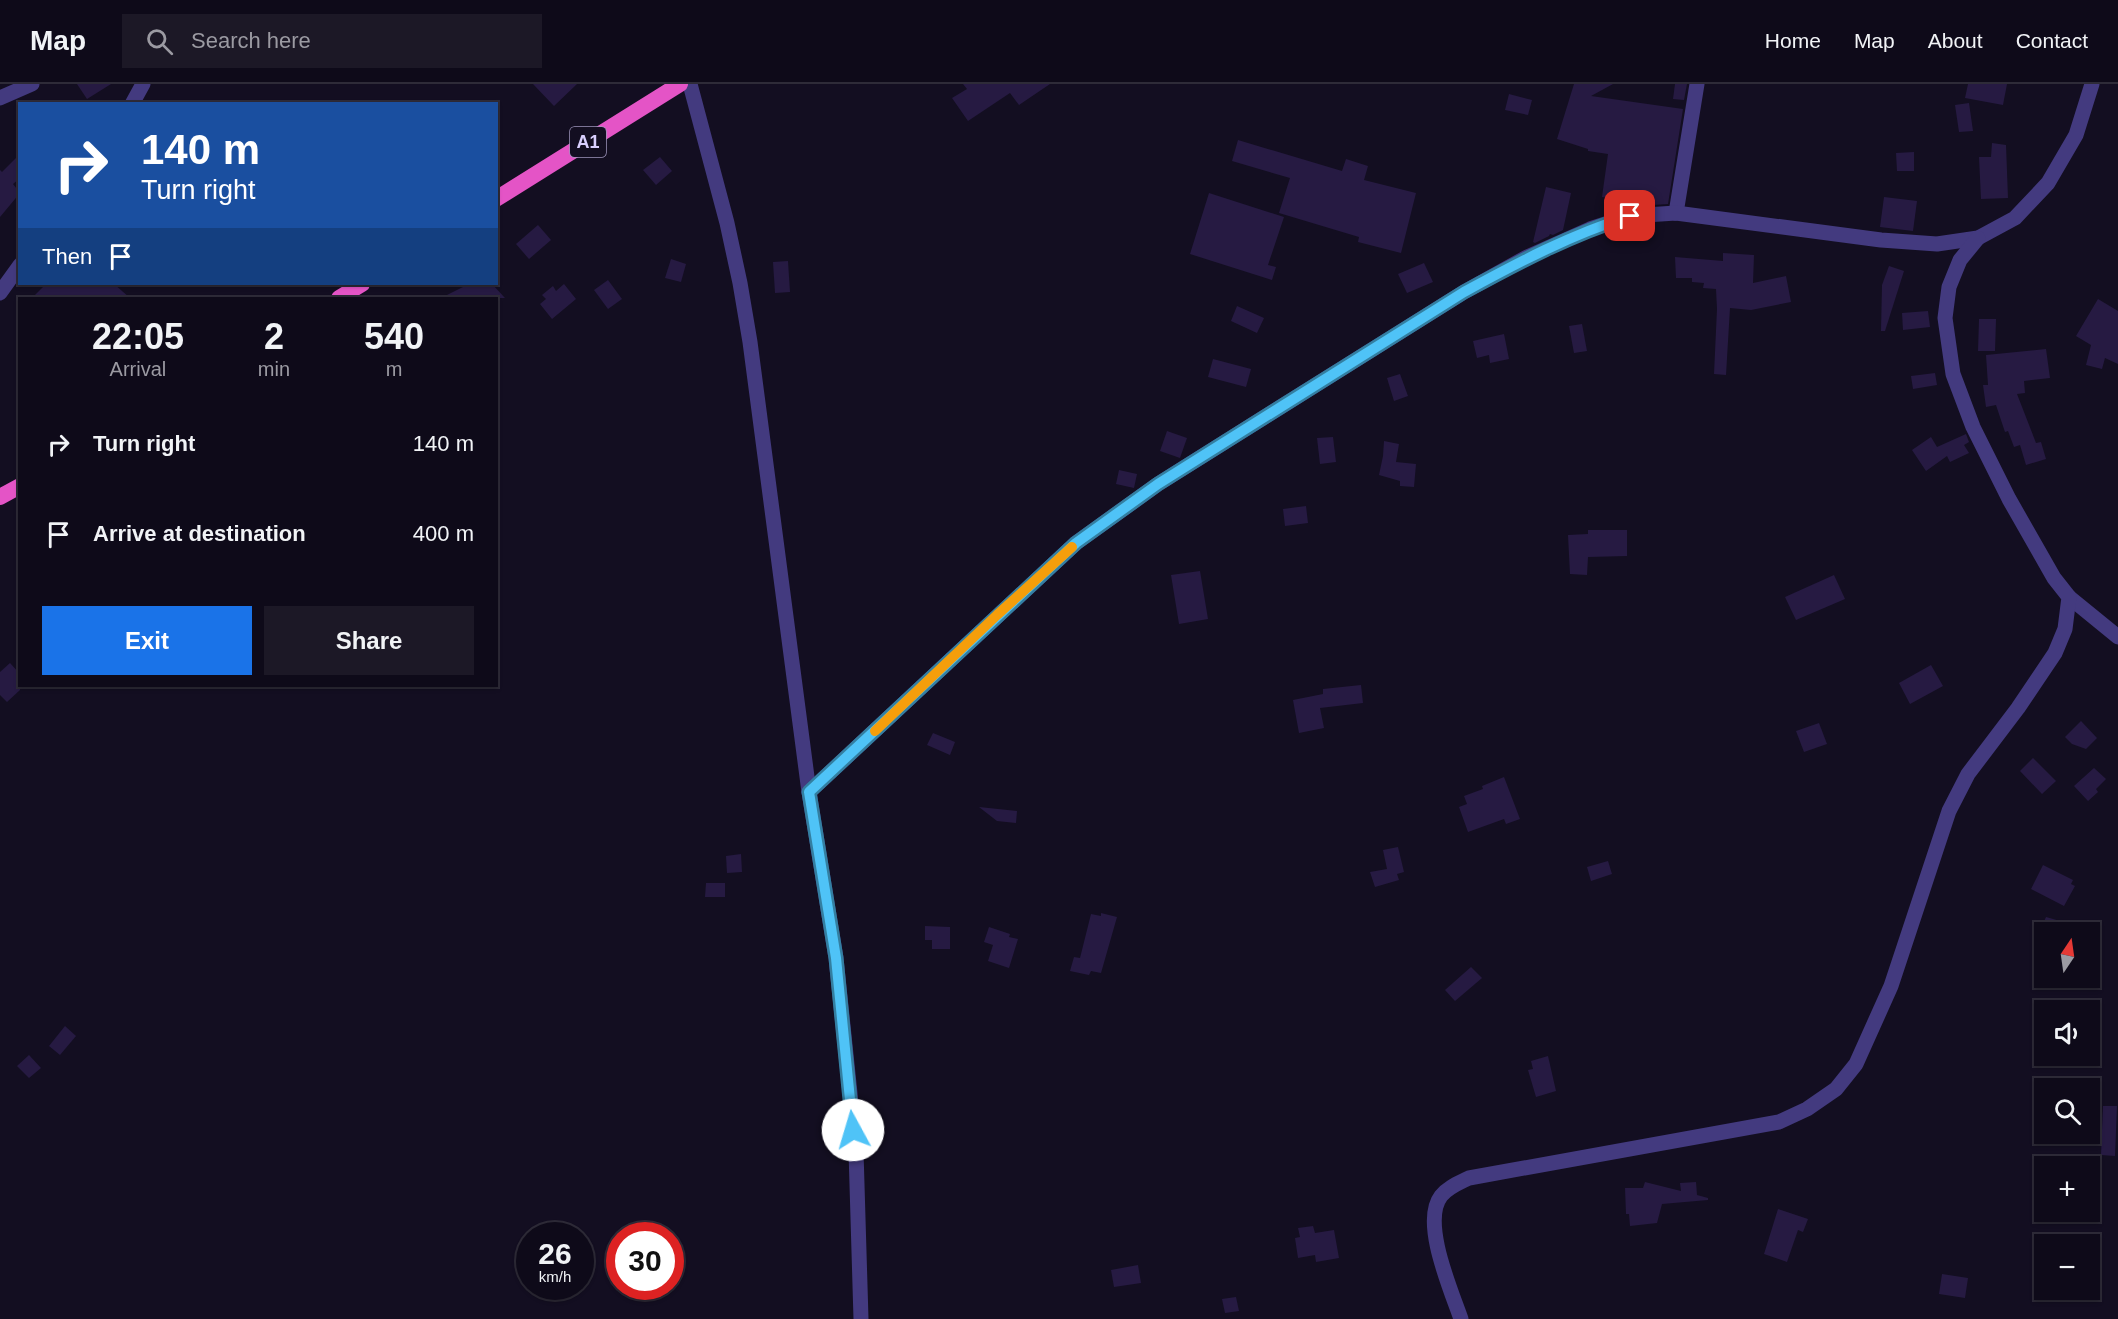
<!DOCTYPE html>
<html lang="en">
<head>
<meta charset="utf-8">
<style>
	body { margin:0; font-family:Helvetica,sans-serif; background:#1c1826; color:#f1f3f6; height:100vh; display:flex; flex-direction:column; font-size:22px; white-space:nowrap }
	* { box-sizing:border-box; margin:0 }
	p { font-size:20px; color:#9b9aa2 }
	.icon { flex:none; width:33px; height:33px; fill:none; stroke:currentColor; stroke-width:2; stroke-linecap:round; stroke-linejoin:round }
	.map { position:relative; flex:1; overflow:hidden }
	.drawer { position:absolute; left:18px; top:213px; width:480px; height:390px; display:flex; flex-direction:column; background:#0e0a19; border-radius:0px; box-shadow:0 2px 4px #0004,0 0 0 2px #2e2b38 }
	.drawer>* { flex:none }
	.top-card { position:absolute; left:18px; top:18px; width:480px; height:183px; border-radius:0px; box-shadow:0 2px 4px #0004,0 0 0 2px #2e2b38; background:#1a4fa0; color:#fff; overflow:hidden }
	.needle { width:39px; rotate:13deg }
	.tools { position:absolute; left:2034px; top:838px; display:grid; gap:12px }
	.tools a { display:grid; place-items:center; width:66px; height:66px; border-radius:0px; background:#0e0a19; box-shadow:0 2px 4px #0004,0 0 0 2px #2e2b38; font-size:30px }
	.speed { position:absolute; left:516px; top:1138px; display:flex; gap:12px; font-size:30px; font-weight:700; text-align:center }
	.speed>* { display:grid; place-content:center; width:78px; height:78px; border-radius:50%; background:#0e0a19; box-shadow:0 2px 4px #0004,0 0 0 2px #2e2b38; line-height:1 }
	.speed small { font-size:15px; font-weight:400 }
	.speed .limit { border:9px solid #d22; background:#fff; color:#111 }
	.pin { position:absolute; display:grid; place-items:center; width:51px; height:51px; color:#fff; margin:-26px; border-radius:12px; box-shadow:0 3px 9px #0006 }
	.me { position:absolute; width:66px; margin:-33px; rotate:354deg; stroke-linejoin:round; filter:drop-shadow(0 0 4px #0008) }
	.turn { display:flex; align-items:center; gap:21px; height:126px; padding:0 24px; font-size:27px }
	.turn .icon { width:78px; height:78px; stroke-width:2.5 }
	.turn b { display:block; font-size:42px; line-height:51px }
	.then { display:flex; align-items:center; height:57px; padding:0 24px; background:#0003; gap:12px; font-size:22px }
	.eta { display:flex; justify-content:space-evenly; align-items:center; height:102px; text-align:center }
	.eta b { font-size:36px; font-weight:600; line-height:42px }
	.action { display:flex; gap:12px; margin-top:auto; padding:12px 24px }
	.action a { flex:1; height:69px; border-radius:0px; background:#1a73e8; color:#fff; font-size:24px; font-weight:600; line-height:69px; text-align:center }
	.action a+a { background:#1c1826; color:#f1f3f6 }
	ul { padding:0; list-style:none }
	li { display:flex; align-items:center; gap:18px; height:90px; padding:0 24px }
	li div { flex:1 }
	li b { display:block; font-size:22px }
	li em { font-style:normal }
	header { display:flex; align-items:center; gap:36px; box-sizing:border-box; height:84px; padding:0 30px; background:#0e0a19; border-bottom:2px solid #2e2b38 }
	header strong { font-size:28px }
	nav { display:flex; gap:33px; margin-inline-start:auto; font-size:21px }
	.search { width:420px; height:54px; background:#1c1826; display:flex; align-items:center; gap:15px; box-sizing:border-box; padding:0 21px; border-radius:0px; color:#9b9aa2; font-size:22px }
	.map>svg:first-child { display:block }
	.building { fill:#261a42 }
	.lines { fill:none; stroke-linecap:round; stroke-linejoin:round }
	.minor { stroke:#433a7f; stroke-width:15 }
	.trunk { stroke:#e454c6; stroke-width:16 }
	.route-casing { stroke:#337fa1; stroke-width:15 }
	.route { stroke:#4fc3f7; stroke-width:10 }
	.slow { stroke:#f59e0b; stroke-width:10 }
	.labels { text-anchor:middle; stroke-width:4.5; stroke-linejoin:round; paint-order:stroke }
	.shield { fill:#130e21; stroke:#9e95bc; stroke-width:1.5 }
	.shield-label { font-size:18px; font-weight:bold; fill:#d9cffe }
</style>
</head>
<body>
<header>
<strong>Map</strong>
<div class="search"><svg class="icon" aria-label="search" viewBox="0 0 24 24"><circle cx="10" cy="10" r="6"/><path d="M15 15l6 6"/></svg>Search here</div>
<nav><a>Home</a><a>Map</a><a>About</a><a>Contact</a></nav>
</header>
<div class="map">
<svg width="2118" height="1235" viewBox="0 0 2118 1235">
	<rect width="100%" height="100%" fill="#130e21"/>
	<g class="building">
		<path d="M77 0H111L87 15Z"/>
		<path d="M533 0H577L554 22Z"/>
		<path d="M963 0H1050L1019 21 1010 9 968 37 952 14 967 5Z"/>
		<path d="M1574 0H1613L1591 12 1683 25 1668 120 1653 121 1602 113 1608 70 1588 67V65L1557 55Z"/>
		<path d="M1675 0H1687L1684 16 1673 15Z"/>
		<path d="M1968 0H2007L2003 21 1965 14Z"/>
		<path d="M1509 10 1532 16 1528 31 1505 26Z"/>
		<path d="M1969 19 1973 47 1959 48 1955 21Z"/>
		<path d="M1238 56 1342 87 1346 75 1368 82 1364 96 1416 109 1401 169 1358 158 1359 153 1279 129 1290 94 1232 77Z"/>
		<path d="M1992 59 2006 61 2008 114 1981 115 1979 73H1991Z"/>
		<path d="M1914 68V87H1897L1896 69Z"/>
		<path d="M20 70V94L13 100 20 109 0 133V86L2 88Z"/>
		<path d="M660 73 672 87 656 101 643 86Z"/>
		<path d="M1546 103 1571 109 1563 146 1553 151 1550 150 1549 152 1535 159 1533 158Z"/>
		<path d="M1209 109 1284 133 1268 181 1276 183 1272 196 1190 170Z"/>
		<path d="M1884 113 1917 117 1913 147 1880 143Z"/>
		<path d="M538 141 551 156 529 175 516 160Z"/>
		<path d="M1723 169 1754 171 1753 199 1786 192 1791 218 1751 226 1730 224 1726 291 1714 290 1717 225 1716 205 1703 204 1704 199 1692 198V194H1676L1675 173 1723 177Z"/>
		<path d="M671 175 686 180 681 198 665 194Z"/>
		<path d="M788 177 790 208 775 209 773 178Z"/>
		<path d="M1424 179 1433 198 1407 209 1398 190Z"/>
		<path d="M1889 182 1904 187 1885 247H1881L1882 201Z"/>
		<path d="M608 196 622 215 608 225 594 206Z"/>
		<path d="M46 200H114L130 214H32Z"/>
		<path d="M469 200H492L505 214H441Z"/>
		<path d="M564 200 576 215 552 235 540 220 546 215 542 211 553 202 556 207Z"/>
		<path d="M2098 215 2118 227V280L2105 274 2102 285 2086 281 2091 261 2076 252Z"/>
		<path d="M1237 222 1264 234 1257 249 1231 237Z"/>
		<path d="M1928 227 1930 243 1903 246 1902 229Z"/>
		<path d="M1979 235H1996L1995 267H1978Z"/>
		<path d="M1582 240 1587 267 1574 269 1569 242Z"/>
		<path d="M1504 250 1509 275 1490 279 1489 271 1477 274 1473 257Z"/>
		<path d="M2046 265 2050 294 2024 297 2025 309 2017 310 2036 359 2041 358 2046 375 2026 381 2020 361 2014 363 2008 347 2005 348 1996 321 1986 323 1983 301H1988L1986 271Z"/>
		<path d="M1213 275 1251 285 1246 303 1208 293Z"/>
		<path d="M1935 289 1937 301 1913 305 1911 292Z"/>
		<path d="M1400 290 1408 312 1394 317 1387 294Z"/>
		<path d="M1167 347 1187 354 1180 374 1160 367Z"/>
		<path d="M1966 350 1969 358 1964 361 1969 369 1950 378 1947 372 1926 387 1912 366 1931 353 1937 363Z"/>
		<path d="M1333 353 1336 378 1320 380 1317 354Z"/>
		<path d="M1384 357 1399 360 1396 378 1416 380 1414 403 1400 402V397L1379 391 1383 372Z"/>
		<path d="M1119 386 1137 390 1134 404 1116 400Z"/>
		<path d="M1306 422 1308 439 1285 442 1283 425Z"/>
		<path d="M1588 446H1627V472L1588 473 1587 491 1570 490 1568 451 1588 450Z"/>
		<path d="M1200 487 1208 535 1179 540 1171 491Z"/>
		<path d="M1834 491 1845 515 1796 536 1785 513Z"/>
		<path d="M10 579 20 590V606L7 618 0 611V588Z"/>
		<path d="M1931 581 1943 602 1910 620 1899 599Z"/>
		<path d="M1361 601 1363 619 1320 624 1324 644 1299 649 1293 616 1323 610V605Z"/>
		<path d="M2081 637 2097 654 2086 665 2072 660 2065 653Z"/>
		<path d="M1819 639 1827 660 1804 668 1796 647Z"/>
		<path d="M933 649 955 658 950 671 927 661Z"/>
		<path d="M2033 674 2056 697 2042 710 2020 687Z"/>
		<path d="M2094 684 2106 695 2096 705 2098 708 2088 717 2074 702Z"/>
		<path d="M1504 693 1520 735 1506 740 1504 735 1468 748 1459 723 1467 720 1464 712 1483 705 1482 702Z"/>
		<path d="M979 723 1017 727 1016 739 997 737Z"/>
		<path d="M1398 763 1404 788 1397 790 1399 796 1375 803 1370 788 1387 785 1383 766Z"/>
		<path d="M741 770 742 788 727 789 726 772Z"/>
		<path d="M1608 777 1612 790 1591 797 1587 783Z"/>
		<path d="M2043 781 2073 796 2071 800 2075 802 2064 822 2031 805Z"/>
		<path d="M706 799H725V813H705Z"/>
		<path d="M1101 829 1117 833 1101 889 1091 887 1089 891 1070 887 1074 873 1080 874 1091 830 1101 832Z"/>
		<path d="M2046 833 2088 845 2087 849H2039Z"/>
		<path d="M925 842 950 843V865H932V856H925Z"/>
		<path d="M989 843 1010 850 1009 853 1018 855 1009 884 988 877 993 861 984 858Z"/>
		<path d="M1471 883 1482 894 1455 917 1445 906Z"/>
		<path d="M65 942 76 952 60 971 49 962Z"/>
		<path d="M29 971 41 984 29 994 17 982Z"/>
		<path d="M1548 972 1556 1007 1536 1013 1528 986 1533 985 1531 977Z"/>
		<path d="M2103 1022H2117L2115 1072 2101 1071Z"/>
		<path d="M1645 1098 1681 1107 1680 1099 1696 1098 1697 1111 1708 1114V1116L1662 1120 1657 1139 1630 1142 1629 1130H1626L1625 1104H1643Z"/>
		<path d="M1778 1125 1808 1135 1803 1148 1798 1146 1787 1178 1764 1170Z"/>
		<path d="M1313 1142 1315 1149 1334 1146 1339 1174 1316 1178 1315 1171 1298 1174 1295 1154 1300 1153 1298 1144Z"/>
		<path d="M1138 1181 1141 1199 1114 1203 1111 1186Z"/>
		<path d="M1942 1190 1968 1194 1965 1214 1939 1210Z"/>
		<path d="M1236 1213 1239 1227 1225 1229 1222 1215Z"/>
	</g>
	<g class="lines">
		<g class="minor">
			<path d="M690 0 727 139 740 199 750 258 809 708 836 874 856 1067 861 1235"/>
			<path d="M0 14 32 0"/>
			<path d="M132 20 143 0"/>
			<path d="M1676 129 1697 0"/>
			<path d="M0 209 20 181"/>
			<path d="M2069 513 2118 553"/>
			<path d="M809 708 1076 459 1158 400 1464 208 1527 173 1590 145 1630 132 1676 129 1881 156 1937 160 1978 154 2015 134 2048 99 2076 51 2092 0"/>
			<path d="M1461 1235C1451 1206 1421 1138 1441 1112 1448 1103 1459 1099 1469 1094L1779 1038 1807 1025 1836 1005 1856 980 1891 902 1949 727 1968 690 2018 624 2055 569 2065 545 2069 513 2054 494 2009 415 1973 343 1953 290 1945 234 1949 203 1960 176 1978 154"/>
		</g>
		<g class="trunk">
			<path d="M496 115 680 0"/>
			<path d="M339 214 362 200"/>
			<path d="M0 413 20 402"/>
		</g>
	</g>
	<g class="lines">
		<g class="route-casing">
			<path id="route" d="M853 1046 836 874 809 708 1076 459 1158 400 1464 208C1519 178 1570 151 1630 132"/>
		</g>
		<use href="#route" class="route"/>
		<path class="slow" d="M875 647 997 531 1072 463"/>
	</g>
	<g class="labels">
		<rect class="shield" x="570" y="43" width="36" height="30" rx="4.5"/>
		<g class="shield-label">
			<text x="588" y="64">A1</text>
		</g>
	</g>
</svg>
<div class="tools">
<a><svg class="needle" viewBox="-14 -14 28 28"><path d="M0-13l5 13h-10z" fill="#e53935"/><path d="M0 13l5-13h-10z" fill="#9b9aa2"/></svg></a>
<a><svg class="icon" aria-label="sound" viewBox="0 0 24 24"><path d="M4 9h4l5-4v14l-5-4H4zM17 9q2 3 0 6"/></svg></a>
<a><svg class="icon" aria-label="search" viewBox="0 0 24 24"><circle cx="10" cy="10" r="6"/><path d="M15 15l6 6"/></svg></a>
<a>+</a>
<a>−</a>
</div>
<div class="speed"><div>26<small>km/h</small></div><div class="limit">30</div></div>
<div class="pin" style="left:1630px;top:132px;background:#d93025"><svg class="icon" aria-label="arrive" viewBox="0 0 24 24"><path d="M6 21V4h12l-3 4 3 4H6"/></svg></div>
<svg class="me" style="left:853px;top:1046px" viewBox="-20 -20 40 40"><circle r="19" fill="#fff"/><path d="M0-13L10 11 0 6-10 11z" fill="#4fc3f7"/></svg>
<div class="top-card">
<div class="turn"><svg class="icon" aria-label="right" viewBox="0 0 24 24"><path d="M7 20v-9h11M14 6l5 5-5 5"/></svg><div><b>140 m</b>Turn right</div></div>
<div class="then">Then<svg class="icon" aria-label="arrive" viewBox="0 0 24 24"><path d="M6 21V4h12l-3 4 3 4H6"/></svg></div>
</div>
<section class="drawer">
<div class="eta">
<div><b>22:05</b><p>Arrival</p></div>
<div><b>2</b><p>min</p></div>
<div><b>540</b><p>m</p></div>
</div>
<ul>
<li><svg class="icon" aria-label="right" viewBox="0 0 24 24"><path d="M7 20v-9h11M14 6l5 5-5 5"/></svg><div><b>Turn right</b></div><em>140 m</em></li>
<li><svg class="icon" aria-label="arrive" viewBox="0 0 24 24"><path d="M6 21V4h12l-3 4 3 4H6"/></svg><div><b>Arrive at destination</b></div><em>400 m</em></li>
</ul>
<div class="action"><a>Exit</a><a>Share</a></div>
</section>
</div>
</body>
</html>
